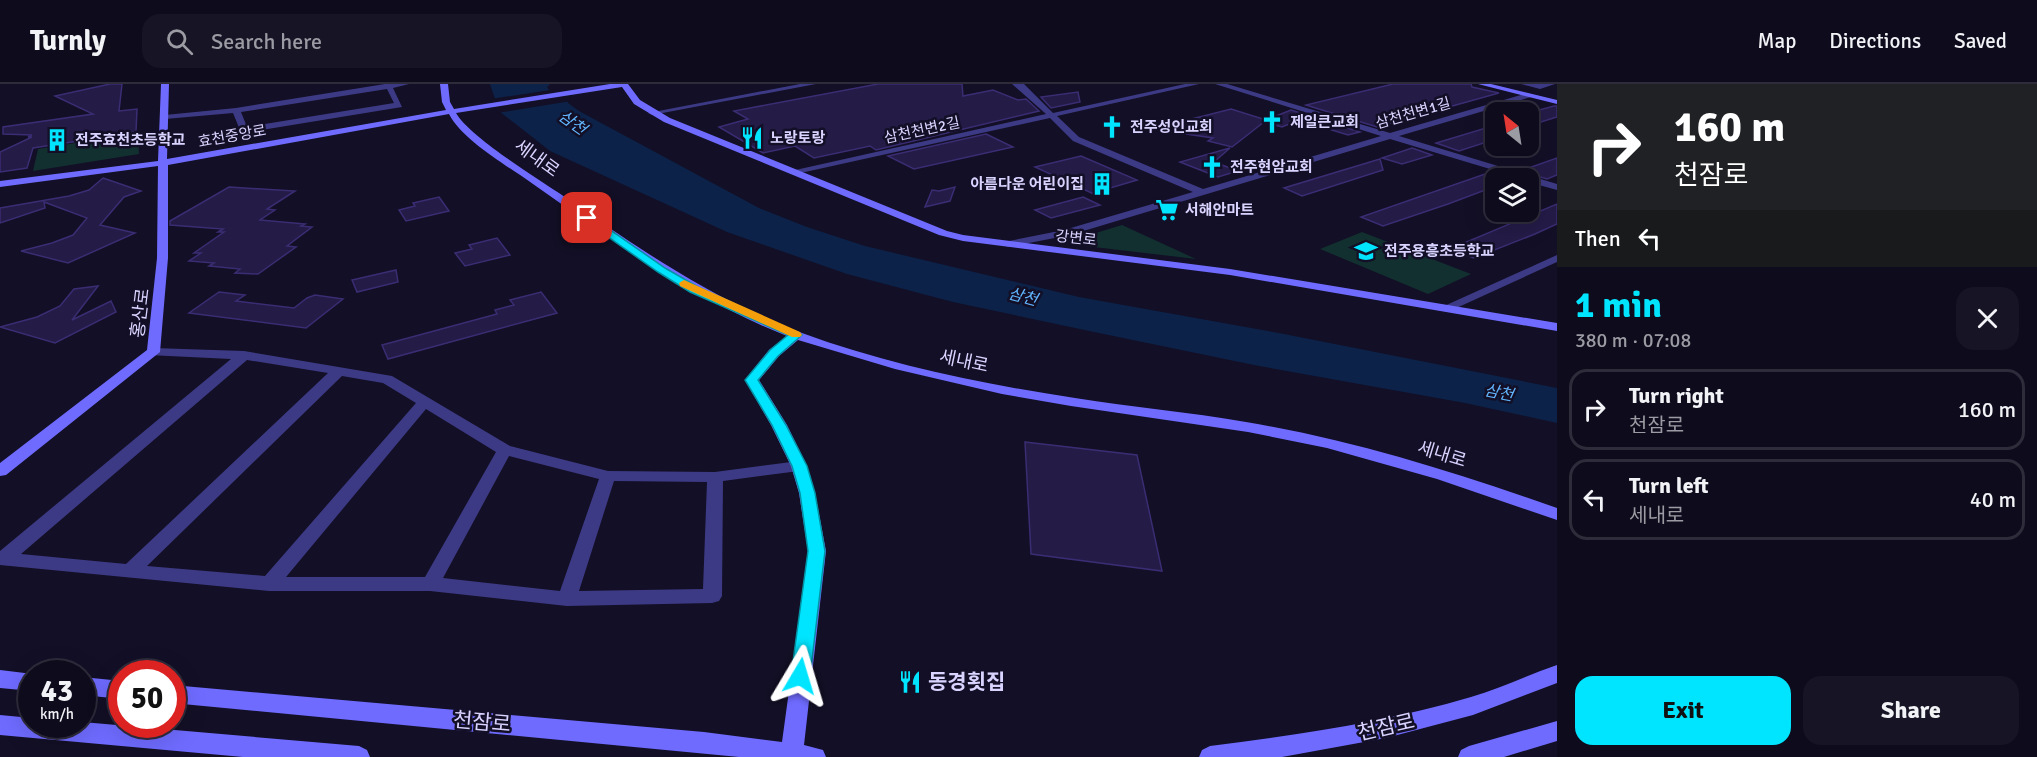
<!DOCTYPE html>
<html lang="en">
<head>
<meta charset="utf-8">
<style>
	body { margin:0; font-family:Signika,"Noto Sans KR",sans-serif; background:#171425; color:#f1f3f6; height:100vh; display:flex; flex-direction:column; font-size:22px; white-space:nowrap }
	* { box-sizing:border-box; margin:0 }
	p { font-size:20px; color:#9b9ba3 }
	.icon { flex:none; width:33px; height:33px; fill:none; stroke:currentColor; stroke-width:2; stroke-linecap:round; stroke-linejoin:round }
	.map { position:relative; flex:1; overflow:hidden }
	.sheet { display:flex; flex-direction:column; background:#0e0b1c; width:480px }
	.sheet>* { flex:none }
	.banner { background:#202124; color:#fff; overflow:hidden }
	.needle { width:39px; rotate:330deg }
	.tools { position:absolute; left:1485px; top:18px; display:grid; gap:12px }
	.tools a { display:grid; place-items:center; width:54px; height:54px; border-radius:12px; background:#0e0b1c; box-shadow:0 6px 24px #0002,0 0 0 2px #2e2b3b; font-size:30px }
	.speed { position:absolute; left:18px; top:576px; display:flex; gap:12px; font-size:30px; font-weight:700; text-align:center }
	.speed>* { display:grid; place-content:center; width:78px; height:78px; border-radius:50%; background:#0e0b1c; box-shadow:0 6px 24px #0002,0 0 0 2px #2e2b3b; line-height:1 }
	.speed small { font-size:15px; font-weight:400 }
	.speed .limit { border:9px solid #d22; background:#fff; color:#111 }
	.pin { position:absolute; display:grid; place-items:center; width:51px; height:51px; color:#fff; margin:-26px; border-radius:12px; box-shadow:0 3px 9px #0006 }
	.me { position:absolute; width:66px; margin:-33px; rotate:7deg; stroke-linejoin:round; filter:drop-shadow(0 0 4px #0008) }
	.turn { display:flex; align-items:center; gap:21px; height:126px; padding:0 18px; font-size:27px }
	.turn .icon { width:78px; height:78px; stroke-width:2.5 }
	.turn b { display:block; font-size:42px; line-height:51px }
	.then { display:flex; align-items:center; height:57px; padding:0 18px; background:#0003; gap:12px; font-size:22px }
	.round { display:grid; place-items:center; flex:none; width:63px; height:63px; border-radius:18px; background:#171425 }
	.overview { display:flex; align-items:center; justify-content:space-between; height:102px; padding:0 18px }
	h1 { font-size:36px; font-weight:800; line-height:45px; color:#00e5ff }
	.button { display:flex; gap:12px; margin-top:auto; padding:12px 18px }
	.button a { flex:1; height:69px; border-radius:18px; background:#00e5ff; color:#111; font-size:24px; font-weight:800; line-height:69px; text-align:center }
	.button a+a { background:#171425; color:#f1f3f6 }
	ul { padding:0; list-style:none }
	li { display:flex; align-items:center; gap:18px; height:81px; margin:0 12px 9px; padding:0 6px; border:3px solid #2e2b3b; border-radius:18px }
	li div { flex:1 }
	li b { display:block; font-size:22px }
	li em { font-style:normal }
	header { display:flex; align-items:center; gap:36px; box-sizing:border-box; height:84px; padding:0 30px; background:#0e0b1c; border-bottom:2px solid #2e2b3b }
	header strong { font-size:28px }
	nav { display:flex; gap:33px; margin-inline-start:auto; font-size:21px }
	.search { width:420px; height:54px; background:#171425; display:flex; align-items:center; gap:15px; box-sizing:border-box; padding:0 21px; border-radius:18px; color:#9b9ba3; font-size:22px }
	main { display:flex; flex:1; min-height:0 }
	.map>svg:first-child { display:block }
	.green { fill:#12302f }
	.water { fill:#0c2248 }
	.pier { fill:#130f26 }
	.building { fill:#241b47; stroke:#3b2d73; stroke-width:1.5 }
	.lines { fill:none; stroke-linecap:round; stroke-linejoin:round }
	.street { fill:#3d3a85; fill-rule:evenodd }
	.secondary { fill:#6f6bff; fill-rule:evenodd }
	.route { fill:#00e5ff; stroke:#0095a6; stroke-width:1.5 }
	.slow { fill:#f59e0b }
	.labels { text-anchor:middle; stroke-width:5; stroke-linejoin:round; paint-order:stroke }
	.far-street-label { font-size:15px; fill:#d9d4ff; stroke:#130f26 }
	.far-poi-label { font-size:15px; font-weight:bold; fill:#d9d4ff; stroke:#130f26; text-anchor:start }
	.far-water-label { font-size:16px; font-style:italic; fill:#62b6ff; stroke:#130f26 }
	.street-label { font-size:18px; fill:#d9d4ff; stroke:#130f26 }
	.near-poi-label { font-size:21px; font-weight:bold; fill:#d9d4ff; stroke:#130f26; text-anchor:start }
	.near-street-label { font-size:21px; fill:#d9d4ff; stroke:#130f26 }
</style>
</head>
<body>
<header>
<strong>Turnly</strong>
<div class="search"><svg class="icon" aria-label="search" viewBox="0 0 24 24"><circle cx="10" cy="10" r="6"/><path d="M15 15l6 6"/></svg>Search here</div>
<nav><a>Map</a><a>Directions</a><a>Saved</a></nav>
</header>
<main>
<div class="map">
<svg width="1557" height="673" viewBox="0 0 1557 673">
	<rect width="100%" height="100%" fill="#130f26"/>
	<g class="green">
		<path d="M138 49 139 70 33 87 38 65Z"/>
		<path d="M1122 141 1196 175 1085 162 1076 155Z"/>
		<path d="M1362 148 1471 190 1428 210 1320 165Z"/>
	</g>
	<path class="water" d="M490 0H550L547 3 549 6 565 10 568 19 579 27 759 124 807 143 865 162 1079 213 1284 250 1557 304V339L1465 319 1254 281 1094 248 953 218 847 190 727 148 550 67 499 27Z"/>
	<path class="pier" d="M557 5 567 7 571 17 497 29 491 15Z"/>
	<g class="building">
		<path d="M110 0H122L119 27 137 25 136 48 33 64 27 84 0 88V68L32 53H28L32 51 3 50V43L93 30 55 12Z"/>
		<path d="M878 0H962L963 12 993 6 1018 16 1026 15 1039 27 876 66 870 62 814 74 795 62 763 69 719 43 748 35 734 27Z"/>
		<path d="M1393 0H1471L1472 3 1499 9 1377 43 1306 21Z"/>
		<path d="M1078 8 1080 18 1051 24 1041 13Z"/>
		<path d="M1554 22H1557V33L1528 42V29Z"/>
		<path d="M1231 25 1266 36 1291 26 1360 48 1348 51 1299 36 1282 43 1264 38 1232 63 1208 57 1213 54 1152 45Z"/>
		<path d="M1496 41V55L1459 67 1436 59Z"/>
		<path d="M986 50 1013 63 914 85 888 72Z"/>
		<path d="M1230 64 1214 78 1238 87 1218 93 1180 78Z"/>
		<path d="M1412 64 1432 71 1402 80 1382 74Z"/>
		<path d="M1081 72 1137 96 1110 104V108L1098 112 1035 83Z"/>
		<path d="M1557 74V91L1547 95 1520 87Z"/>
		<path d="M1380 75 1383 86 1302 112 1284 104Z"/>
		<path d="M1485 90 1496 93V102L1448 120 1383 142 1361 133Z"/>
		<path d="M103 94 141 107 124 113 100 141 135 149 68 179 21 167 52 159 73 151 87 134 44 118 45 124 0 139V124L69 112 89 106Z"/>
		<path d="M229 103 295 107 267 125 275 126 260 136 305 140 301 142 312 143 287 162 296 163 258 190 235 189 240 185 209 182 214 179 189 177 201 169H194L224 148H218L223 145 170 141V137Z"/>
		<path d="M955 103 950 117 925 123 932 106 939 107Z"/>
		<path d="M439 113 449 127 406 137 399 126 415 122 413 119Z"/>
		<path d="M1083 113 1100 121 1051 134 1035 126Z"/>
		<path d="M1557 120V140L1535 150 1474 174 1450 165Z"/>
		<path d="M497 154 510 171 465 182 455 169 472 165 469 161Z"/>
		<path d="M396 186 398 198 357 208 352 196Z"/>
		<path d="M98 202 72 236 111 217 116 228 55 259 0 243 37 233 60 222 74 205Z"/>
		<path d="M219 208 245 211 236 217 294 224 307 214 315 211 343 215 306 244 189 229Z"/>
		<path d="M541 208 557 229 388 275 382 261 497 230 495 226 514 221 510 216Z"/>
		<path d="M1025 358 1137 371 1162 487 1031 470Z"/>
	</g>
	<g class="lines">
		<g class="street">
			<path d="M385 0H409L393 4 402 23 244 49 240 46 233 29 165 35 161 33 165 31 236 24ZM387 5 394 19 247 43 241 28Z"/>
			<path d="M800 0H816L652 31 648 29Z"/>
			<path d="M1012 0H1024L1053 29 1185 0H1199L1057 32 1079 53 1203 105 1381 52 1215 0H1227L1390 49 1528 9 1532 11 1531 13 1399 52 1557 100V106L1528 98V94H1520L1390 55 1070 151 1008 163 1003 160 1004 158 1064 146 1193 108 1073 57 1050 34 796 90 791 87 1046 30Z"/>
			<path d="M1521 0H1555L1540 5Z"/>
			<path d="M1557 171V178L1452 226 1448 227 1442 223Z"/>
			<path d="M153 264 244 267 392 292 510 362 608 387 715 388 799 377 805 378 807 382 805 386 799 387 723 397 722 512 719 517 712 519 567 522 430 507H269L0 481V467L231 275 148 271 146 268ZM247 276 328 289 126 480 21 470ZM342 292 383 299 416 319 265 492 147 482ZM426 325 496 368 425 493H286ZM509 372 599 395 560 507 443 494ZM614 397 707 398 703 505 579 507Z"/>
		</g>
		<g class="secondary">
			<path d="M161 0H169L167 75 446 26 442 18 440 0H448L450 18 454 25 610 0H628L640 16 670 34 947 147 963 151 1230 185 1557 239V247L1230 191 963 157 939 151 664 38 634 20 622 3 456 29C470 53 534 92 559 109 636 163 713 216 802 249 889 281 983 300 1075 314 1132 323 1189 328 1246 338 1353 356 1455 388 1557 424V436L1437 395 1327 364 1248 348 1071 322 1002 310 895 285 798 256 779 272 759 296 787 341 807 382 815 409 826 467 804 661 823 666 826 673H739L172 619V601L704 648 782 658 808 467 799 409 791 382 771 341 745 296 769 266 787 252C693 215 614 157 533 100 508 82 463 57 449 30L168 81V174L160 268 6 391 0 392V379L147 266 157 174 158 82 0 103V97L158 77Z"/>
			<path d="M1478 0H1491L1557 16V20Z"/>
			<path d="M1557 581V599L1473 631 1386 654 1282 673H1199L1202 666 1210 662C1298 651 1386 638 1471 613 1501 604 1528 591 1557 581Z"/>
			<path d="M0 586 33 590H32V607L0 604Z"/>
			<path d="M82 593 122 597V615L82 611Z"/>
			<path d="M0 631 32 634V640H82V638L359 662 367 666 370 673H243L0 651Z"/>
			<path d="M1557 637V657L1504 673H1458L1461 666 1469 662Z"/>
		</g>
	</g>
	<path class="route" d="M584 132H590L665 184 698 203 802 251 778 272 758 296 786 341 807 382 815 409 825 467 810 592 807 598 800 601 794 598 791 592 808 467 800 409 792 382 772 341 745 296 770 266 788 251 690 208 658 188 584 136Z"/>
	<path class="slow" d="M684 196 800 248 802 251 800 253H792L680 202 679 199Z"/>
	<defs>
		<g id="church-bare" transform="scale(1.8)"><path d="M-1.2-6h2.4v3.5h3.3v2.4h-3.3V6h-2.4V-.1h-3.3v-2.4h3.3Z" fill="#00e5ff" stroke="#130f26" stroke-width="2.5" paint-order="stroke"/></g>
		<g id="restaurant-bare" transform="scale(1.8)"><path d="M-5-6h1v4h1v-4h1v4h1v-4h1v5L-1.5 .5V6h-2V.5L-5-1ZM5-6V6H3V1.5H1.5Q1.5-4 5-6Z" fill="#00e5ff" stroke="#130f26" stroke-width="2.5" paint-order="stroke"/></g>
		<g id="building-bare" transform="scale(1.8)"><path d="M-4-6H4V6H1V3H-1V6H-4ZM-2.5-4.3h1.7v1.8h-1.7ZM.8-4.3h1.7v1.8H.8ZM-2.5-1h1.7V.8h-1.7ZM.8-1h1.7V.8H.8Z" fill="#00e5ff" stroke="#130f26" stroke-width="2.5" paint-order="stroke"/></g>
		<g id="supermarket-bare" transform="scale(1.8)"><path d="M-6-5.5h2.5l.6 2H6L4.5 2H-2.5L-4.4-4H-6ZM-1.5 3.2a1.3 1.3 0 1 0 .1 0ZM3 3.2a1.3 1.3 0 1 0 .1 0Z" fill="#00e5ff" stroke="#130f26" stroke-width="2.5" paint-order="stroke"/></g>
		<g id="school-bare" transform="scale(1.8)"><path d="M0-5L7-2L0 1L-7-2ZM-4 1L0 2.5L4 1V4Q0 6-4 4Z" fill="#00e5ff" stroke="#130f26" stroke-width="2.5" paint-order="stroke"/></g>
	</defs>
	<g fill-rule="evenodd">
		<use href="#church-bare" x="1272" y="38"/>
		<use href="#church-bare" x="1112" y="43"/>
		<use href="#restaurant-bare" x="752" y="54"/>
		<use href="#building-bare" x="57" y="56"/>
		<use href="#church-bare" x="1212" y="83"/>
		<use href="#building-bare" x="1102" y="100"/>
		<use href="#supermarket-bare" x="1167" y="126"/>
		<use href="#school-bare" x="1366" y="167"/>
		<use href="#restaurant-bare" x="910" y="598"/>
	</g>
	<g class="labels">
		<g class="far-street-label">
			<text transform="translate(1413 29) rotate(-16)" y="5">삼천천변1길</text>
			<text transform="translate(922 46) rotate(-12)" y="5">삼천천변2길</text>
			<text transform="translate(232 52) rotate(-10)" y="5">효천중앙로</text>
			<text transform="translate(1076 154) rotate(7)" y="5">강변로</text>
		</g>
		<g class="far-poi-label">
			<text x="1290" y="43">제일큰교회</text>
			<text x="1130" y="48">전주성인교회</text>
			<text x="770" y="59">노랑토랑</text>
			<text x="75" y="61">전주효천초등학교</text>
			<text x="1230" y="88">전주현암교회</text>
			<text x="1084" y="105" text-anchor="end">아름다운 어린이집</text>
			<text x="1185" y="131">서해안마트</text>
			<text x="1384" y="172">전주용흥초등학교</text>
		</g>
		<g class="far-water-label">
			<text transform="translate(573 38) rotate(36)" y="6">삼천</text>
			<text transform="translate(1023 212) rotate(15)" y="6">삼천</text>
			<text transform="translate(1499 308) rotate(11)" y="6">삼천</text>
		</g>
		<g class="street-label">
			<text transform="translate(537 74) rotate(36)" y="6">세내로</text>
			<text transform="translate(140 229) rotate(-83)" y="6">홍산로</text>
			<text transform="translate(964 277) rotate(12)" y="6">세내로</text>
			<text transform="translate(1442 370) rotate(17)" y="6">세내로</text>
		</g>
		<g class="near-poi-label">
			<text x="928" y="605">동경횟집</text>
		</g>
		<g class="near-street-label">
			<text transform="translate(482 638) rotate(5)" y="7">천잠로</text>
			<text transform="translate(1386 643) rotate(-13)" y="7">천잠로</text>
		</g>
	</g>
</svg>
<div class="tools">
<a><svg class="needle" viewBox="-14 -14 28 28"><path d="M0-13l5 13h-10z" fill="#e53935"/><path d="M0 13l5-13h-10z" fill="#9b9ba3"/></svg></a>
<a><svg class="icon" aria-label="layers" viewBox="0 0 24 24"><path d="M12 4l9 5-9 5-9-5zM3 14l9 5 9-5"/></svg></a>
</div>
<div class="speed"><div>43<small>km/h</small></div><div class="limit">50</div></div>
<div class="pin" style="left:587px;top:134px;background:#d93025"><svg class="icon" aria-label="arrive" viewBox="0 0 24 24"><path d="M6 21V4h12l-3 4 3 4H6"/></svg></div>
<svg class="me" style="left:800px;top:592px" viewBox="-20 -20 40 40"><path d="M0-17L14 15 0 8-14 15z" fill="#00e5ff" stroke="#fff" stroke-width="4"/></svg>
</div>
<section class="sheet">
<div class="banner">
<div class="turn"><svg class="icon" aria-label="right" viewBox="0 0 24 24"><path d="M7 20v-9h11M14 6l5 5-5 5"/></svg><div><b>160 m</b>천잠로</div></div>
<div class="then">Then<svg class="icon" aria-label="left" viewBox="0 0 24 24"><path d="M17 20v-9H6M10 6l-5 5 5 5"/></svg></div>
</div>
<div class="overview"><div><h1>1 min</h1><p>380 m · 07:08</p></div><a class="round"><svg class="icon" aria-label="close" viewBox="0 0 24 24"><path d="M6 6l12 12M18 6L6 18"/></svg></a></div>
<ul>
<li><svg class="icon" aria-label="right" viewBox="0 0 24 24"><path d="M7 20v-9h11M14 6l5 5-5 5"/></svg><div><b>Turn right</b><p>천잠로</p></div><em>160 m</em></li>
<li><svg class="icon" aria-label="left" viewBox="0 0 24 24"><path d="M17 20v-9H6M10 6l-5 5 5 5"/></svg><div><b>Turn left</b><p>세내로</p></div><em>40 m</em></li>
</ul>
<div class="button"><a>Exit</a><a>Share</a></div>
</section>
</main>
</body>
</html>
